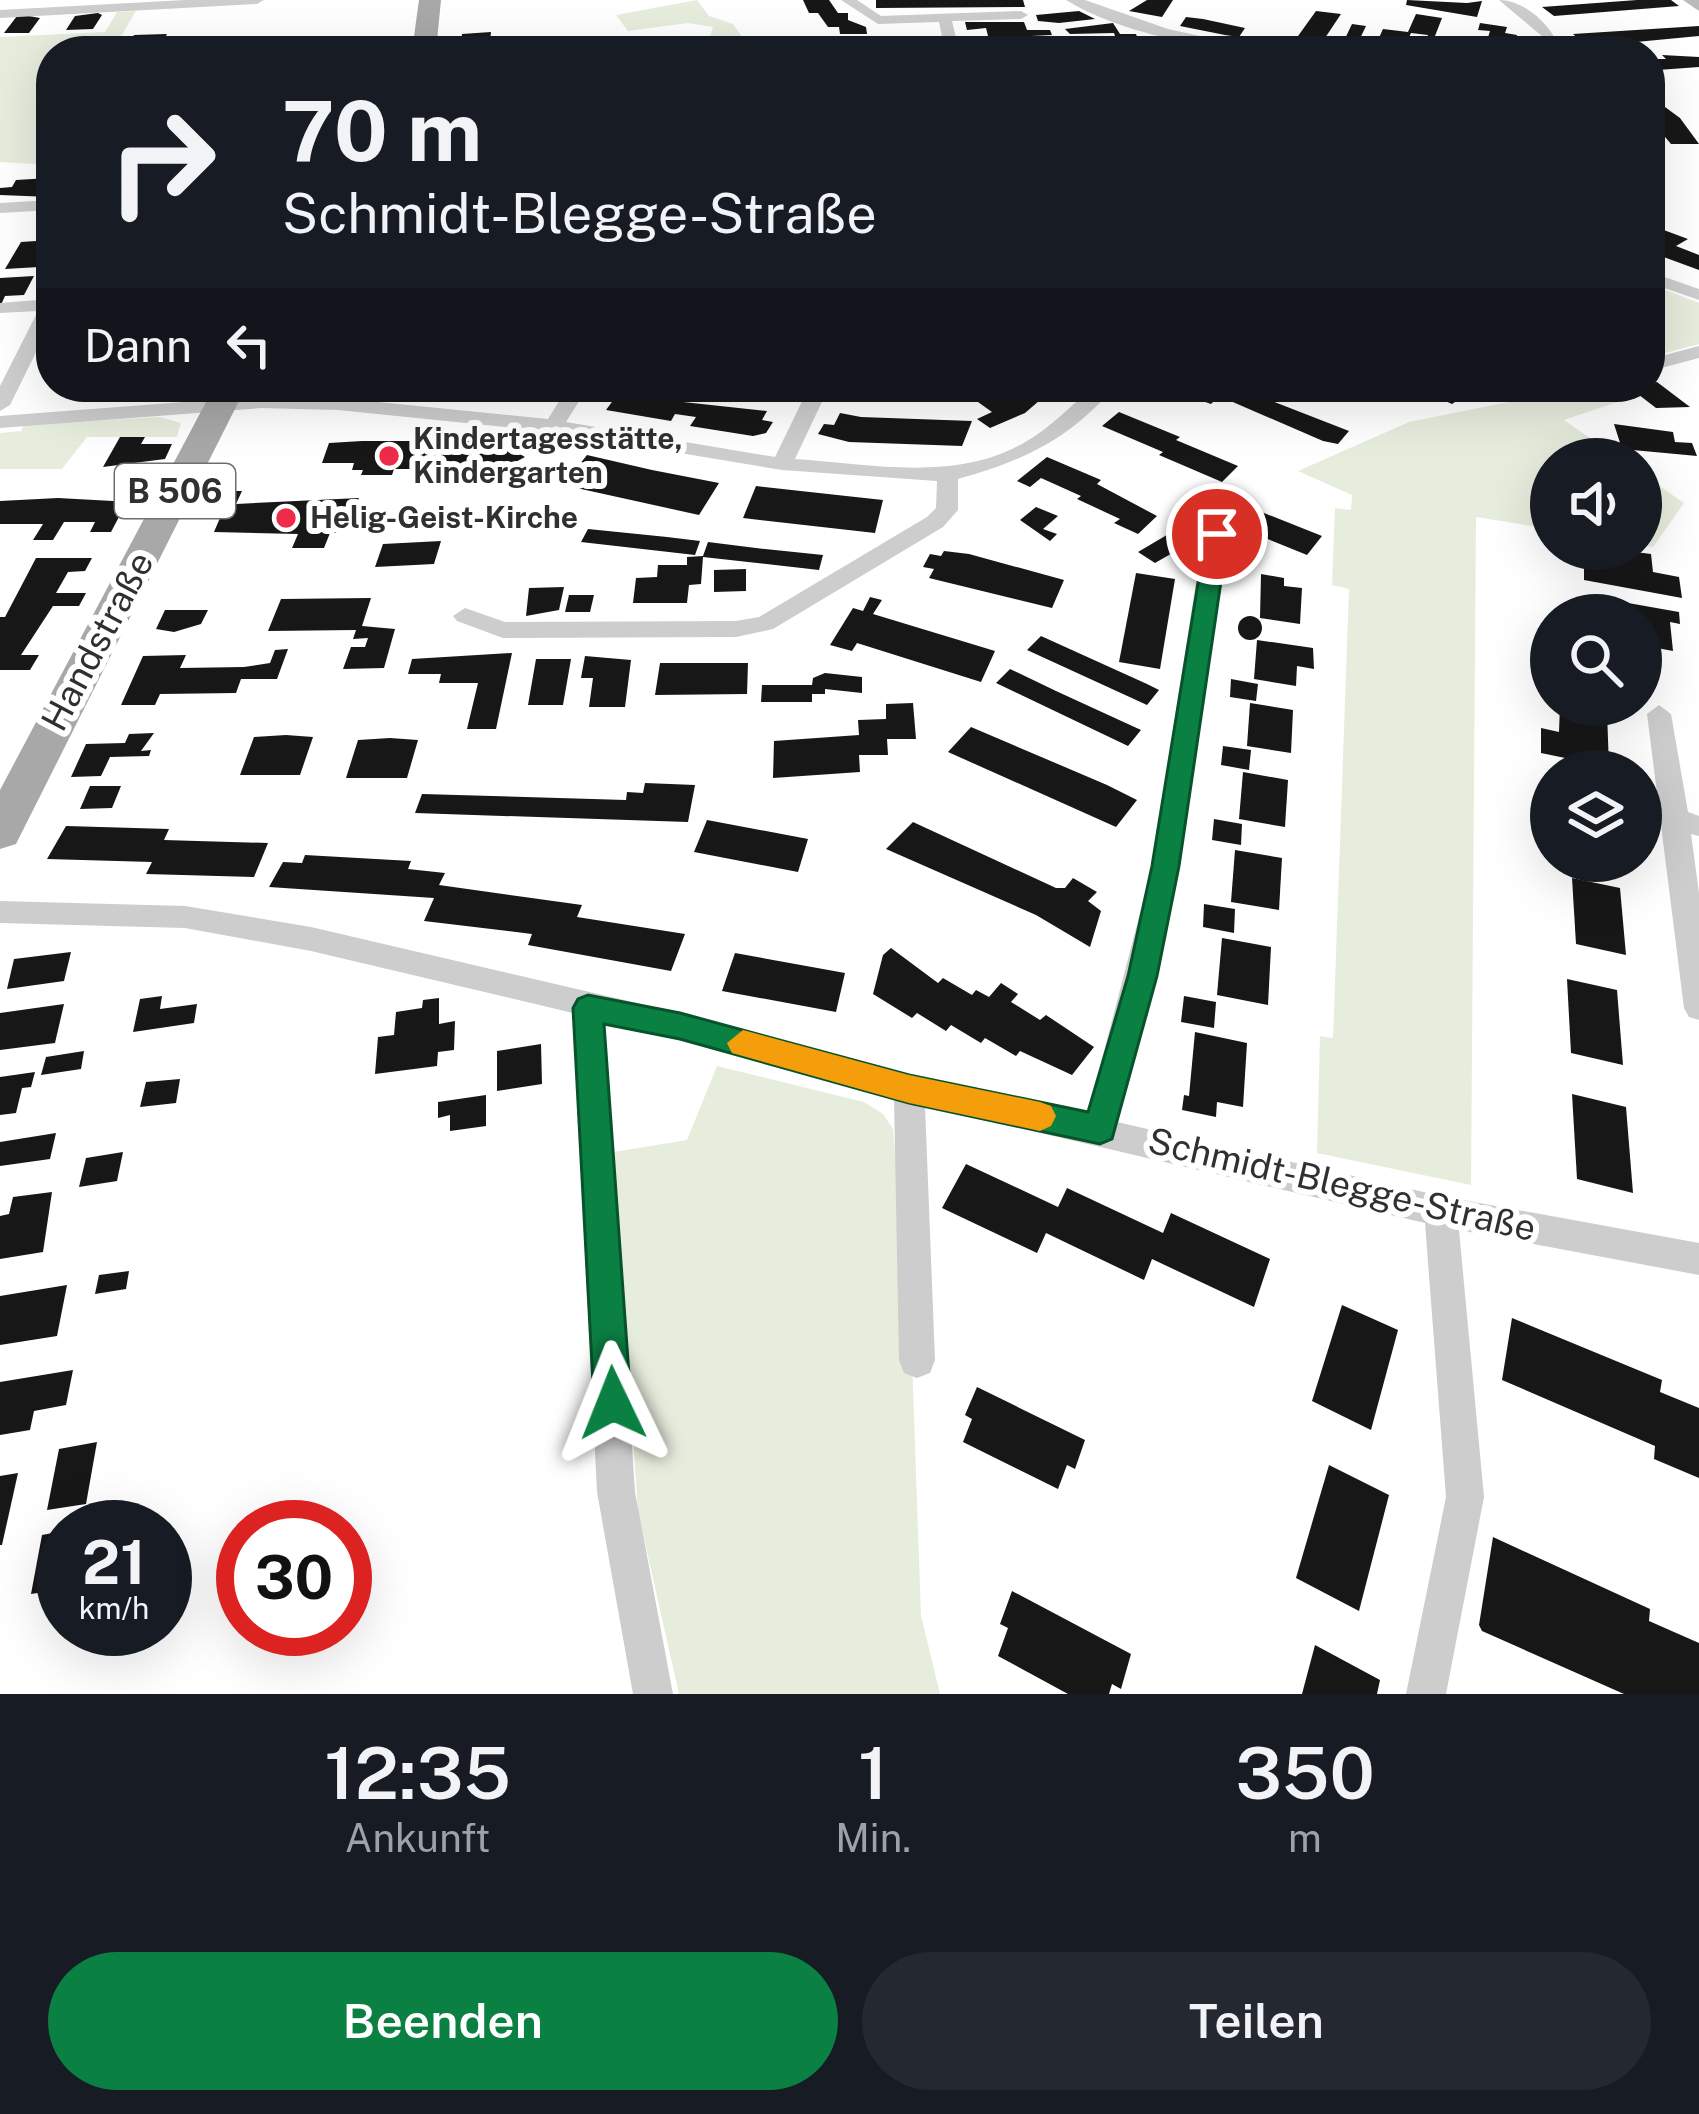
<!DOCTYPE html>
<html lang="de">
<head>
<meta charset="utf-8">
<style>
	body { margin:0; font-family:"Public Sans",sans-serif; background:#242831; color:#f1f3f6; height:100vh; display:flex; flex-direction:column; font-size:45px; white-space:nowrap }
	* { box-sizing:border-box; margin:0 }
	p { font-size:39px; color:#9ea1a6 }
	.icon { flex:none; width:66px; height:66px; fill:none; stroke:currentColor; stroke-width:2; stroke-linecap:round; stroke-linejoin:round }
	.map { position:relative; height:1694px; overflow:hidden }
	.side { display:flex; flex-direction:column; background:#171b24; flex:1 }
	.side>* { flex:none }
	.guide { position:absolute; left:36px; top:36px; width:1629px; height:366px; border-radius:48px; box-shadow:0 12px 48px #0002; background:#171b24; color:#f1f3f6; overflow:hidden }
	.fabs { position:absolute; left:1530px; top:438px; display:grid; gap:24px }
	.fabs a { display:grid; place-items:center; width:132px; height:132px; border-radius:50%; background:#171b24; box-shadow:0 12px 48px #0002; font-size:60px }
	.speed { position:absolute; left:36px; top:1500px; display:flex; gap:24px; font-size:60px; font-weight:700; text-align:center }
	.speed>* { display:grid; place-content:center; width:156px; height:156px; border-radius:50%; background:#171b24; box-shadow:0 12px 48px #0002; line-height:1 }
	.speed small { font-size:30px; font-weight:400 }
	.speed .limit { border:18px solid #d22; background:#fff; color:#111 }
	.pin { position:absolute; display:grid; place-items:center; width:102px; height:102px; color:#fff; margin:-51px; border:6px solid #fff; border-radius:50%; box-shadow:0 3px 12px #0007 }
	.me { position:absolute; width:132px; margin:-66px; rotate:358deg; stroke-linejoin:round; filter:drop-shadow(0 0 9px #0008) }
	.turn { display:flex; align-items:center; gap:42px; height:252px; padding:0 48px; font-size:54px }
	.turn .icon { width:156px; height:156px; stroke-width:2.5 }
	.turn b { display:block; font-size:84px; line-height:102px }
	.then { display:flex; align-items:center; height:114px; padding:0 48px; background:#0003; gap:24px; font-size:45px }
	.eta { display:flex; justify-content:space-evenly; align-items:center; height:204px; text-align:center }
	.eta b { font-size:72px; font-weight:600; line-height:84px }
	.cta { display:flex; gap:24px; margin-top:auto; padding:24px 48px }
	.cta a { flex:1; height:138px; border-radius:72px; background:#0b8043; color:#fff; font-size:48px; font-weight:600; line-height:138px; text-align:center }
	.cta a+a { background:#242831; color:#f1f3f6 }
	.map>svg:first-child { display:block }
	.green { fill:#e7eddd }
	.building { fill:#171717 }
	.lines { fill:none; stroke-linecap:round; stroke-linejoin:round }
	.minor { fill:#cdcdcd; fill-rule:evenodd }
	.secondary { fill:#bababa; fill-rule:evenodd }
	.primary { fill:#a8a8a8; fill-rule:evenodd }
	.route { fill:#0b8043; stroke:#07532c; stroke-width:3 }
	.slow { fill:#f59e0b }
	.poi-dot { fill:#ee2b48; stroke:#fff; stroke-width:4.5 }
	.labels { text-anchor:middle; stroke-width:12; stroke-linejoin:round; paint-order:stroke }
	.far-poi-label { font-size:30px; font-weight:bold; fill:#303030; stroke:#fff; text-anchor:start }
	.shield { fill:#fff; stroke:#6e6e6e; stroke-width:3 }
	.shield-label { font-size:33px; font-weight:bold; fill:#303030 }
	.street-label { font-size:36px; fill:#303030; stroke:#fff }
</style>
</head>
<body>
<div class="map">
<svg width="1699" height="1694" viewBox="0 0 1699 1694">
	<rect width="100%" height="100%" fill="#fff"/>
	<g class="green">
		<path d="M697 0 709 16 733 24 743 38 760 45 789 41 798 51H705L713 27 688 23 628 31 616 15Z"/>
		<path d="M136 11 112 51H51V165L0 162V37L105 32 117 12Z"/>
		<path d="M1650 284 1699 303V344L1650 357Z"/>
		<path d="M1584 387H1607L1623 400 1564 420 1620 459H1551V529L1476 517 1471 1185 1317 1153 1320 1036 1333 1038 1349 589 1332 585 1335 508 1351 510 1352 495 1298 471 1409 422Z"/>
		<path d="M159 417 181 423 177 437H87L62 469H0V433L21 431 24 425Z"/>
		<path d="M1641 473 1684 503 1653 547 1641 545Z"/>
		<path d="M717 1066 864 1102 883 1114 893 1129 912 1359 921 1616 940 1694H679L638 1512 614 1152 687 1140Z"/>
	</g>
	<g class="building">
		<path d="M803 0H829L838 13H848V20L866 27 867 34H840L839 27H828L818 13H809Z"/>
		<path d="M876 0H1023L1025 7 876 8Z"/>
		<path d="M1147 0H1173L1162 17 1129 11Z"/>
		<path d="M1407 0 1467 3 1482 1 1477 17 1406 5Z"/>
		<path d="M1637 0H1671L1679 6 1554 16 1542 7Z"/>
		<path d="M1079 11 1095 19 1059 23 1038 21 1036 15Z"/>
		<path d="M1316 11 1341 14 1319 47 1293 43Z"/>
		<path d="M98 13 102 15 93 29 66 30 75 16Z"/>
		<path d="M1416 14 1442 18 1435 36 1442 37 1437 51H1422L1428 35 1411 33 1403 51H1373L1383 29 1408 32Z"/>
		<path d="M17 16H29L40 18 29 33H4Z"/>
		<path d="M1186 17 1203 19 1245 28 1239 37 1225 35 1180 26Z"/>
		<path d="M965 22H1024L1027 30H1050L1052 35 1031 36 1033 43H1058L1060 50 982 51 981 43H1004L1002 36H988L986 28 967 30Z"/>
		<path d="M1113 23 1120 34H1136L1142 51 1103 47 1101 42H1117L1114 33 1070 34 1065 29Z"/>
		<path d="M1480 23 1507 27 1505 33 1517 35 1513 51H1471L1473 45 1485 47 1490 31 1478 30Z"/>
		<path d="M1352 24 1366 26 1354 51 1340 49Z"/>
		<path d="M1699 26V36L1636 42 1584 44 1573 34Z"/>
		<path d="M491 32 489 51H460L462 34Z"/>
		<path d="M167 34 161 45 128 46 134 35Z"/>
		<path d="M406 37 405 50 367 49 368 43Z"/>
		<path d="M1662 55 1699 57V67L1658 70 1650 59H1666Z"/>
		<path d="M1650 96 1680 118 1699 144H1671L1650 119Z"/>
		<path d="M49 178 44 188 51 187V197L0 195V188L12 187 16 180Z"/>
		<path d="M1661 229 1688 239 1676 246 1699 255V270L1650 252V237Z"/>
		<path d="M51 240 39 267 5 269 21 242Z"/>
		<path d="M34 276 24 295 5 296 0 307V278Z"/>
		<path d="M1657 382 1690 407 1656 408 1630 388Z"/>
		<path d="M623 387 687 397 683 402 767 411 762 420 773 422 766 433 753 436 690 426 696 417 675 414 671 421 606 410Z"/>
		<path d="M1003 387H1055L1025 413 990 428 977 419 992 412 978 402Z"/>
		<path d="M1205 387H1236L1349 431 1338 444 1323 441 1219 396 1211 404 1194 398Z"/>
		<path d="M1431 387H1478L1452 404 1441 399 1447 395Z"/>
		<path d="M1119 412 1180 437 1176 440 1238 466 1222 482 1159 455 1163 452 1102 426Z"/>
		<path d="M840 413 861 417 972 421 962 446 849 442 818 434 824 424 834 425Z"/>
		<path d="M1614 424 1673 432 1675 442 1692 443 1697 456 1622 449Z"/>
		<path d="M120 437H145L141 444H172L165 459 103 467Z"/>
		<path d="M362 441H515L513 450 525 457 510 465 508 474H484L485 469H394L392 475H361L363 470H352L354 463H322L329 443Z"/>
		<path d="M587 455 652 470 719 483 699 515 563 485Z"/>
		<path d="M1047 457 1101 480 1097 484 1157 516 1138 534 1114 523 1120 519 1077 499 1081 496 1041 478 1030 487 1017 481Z"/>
		<path d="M756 486 828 494 883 500 875 533 743 518Z"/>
		<path d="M216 491H242L236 504 359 498 347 533H330L324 548H292L298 534 214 532 226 504H210Z"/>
		<path d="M58 498 113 501 129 498 111 532H90L95 522H64L53 540H33L43 524H0V501Z"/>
		<path d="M1036 507 1058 516 1043 529 1057 534 1050 541 1020 520Z"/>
		<path d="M1235 507H1249L1322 536 1307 555 1233 525 1224 518Z"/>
		<path d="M588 529 667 537 700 541 695 555 581 542Z"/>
		<path d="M1177 529 1195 540 1155 563 1138 552Z"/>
		<path d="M441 541 434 564 375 567 383 544Z"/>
		<path d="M708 542 765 549 823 555 819 570 703 557 701 584 689 585 687 603H633L636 578 657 577 658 565H687V557L703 556Z"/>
		<path d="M1612 549 1651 554 1653 572 1679 577 1682 598 1584 580V560L1613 565Z"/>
		<path d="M944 551 969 554 1064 580 1052 608 929 578 934 569 923 567 930 554 941 556Z"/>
		<path d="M36 558H92L85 571 68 572 56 593H86L79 606H53L21 655H39L30 670H0V617H5Z"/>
		<path d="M746 569V591L714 592V570Z"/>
		<path d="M1136 573 1175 579 1160 669 1119 662Z"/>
		<path d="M1261 574 1284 578V586L1302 588 1300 624 1260 618Z"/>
		<path d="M564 587 559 610 526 616 529 588Z"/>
		<path d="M569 595H594L590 612H565Z"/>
		<path d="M870 597 882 600 873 614 995 651 981 682 857 643 852 651 830 645 853 608 863 611Z"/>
		<path d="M371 598 362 626 395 629 384 668 343 669 351 647H365L368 638 353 639 356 630 268 631 281 599Z"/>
		<path d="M1628 603 1679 612 1680 624 1670 622 1673 651 1641 645V615H1630Z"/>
		<path d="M165 610H208L201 624 174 632 156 629Z"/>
		<circle cx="1250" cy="628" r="12"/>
		<path d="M1041 636 1147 684 1159 690 1147 705 1027 650Z"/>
		<path d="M1257 640 1313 648 1314 669 1297 666 1296 686 1254 679Z"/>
		<path d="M288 649 277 679H241L236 693 160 694 155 705H121L143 656 186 655 180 668 244 667 270 663 275 650Z"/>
		<path d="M512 653 496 729H467L478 683H439L441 674H408L412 659Z"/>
		<path d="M585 656 631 660 625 707H589L593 678H581Z"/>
		<path d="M536 659H571L563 705H528Z"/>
		<path d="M660 663H748L747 694 655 695Z"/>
		<path d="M1010 669 1056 691 1141 730 1128 746 996 683Z"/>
		<path d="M825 673 862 677V693L825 689V694H812V702H761L762 685H812L813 678Z"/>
		<path d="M1231 679 1258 684 1256 701 1230 697Z"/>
		<path d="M913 703 916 739H887L888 755H859L860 772 773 778 774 741 859 735 858 720 886 719V704Z"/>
		<path d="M1250 703 1293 710 1291 753 1247 746Z"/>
		<path d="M1560 705 1607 712 1609 767 1541 753V728L1559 732Z"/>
		<path d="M971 727 1107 785 1137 800 1116 827 948 752Z"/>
		<path d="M154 733 141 751 151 750 149 756 110 757 101 776 71 777 86 744 125 743 129 734Z"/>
		<path d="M286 735 313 737 300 775H240L254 737Z"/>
		<path d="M390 738 418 740 407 778H346L358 740Z"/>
		<path d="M1223 746 1251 750 1249 770 1221 765Z"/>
		<path d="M1243 772 1288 780 1285 827 1239 819Z"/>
		<path d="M645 783 695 785 688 822 415 813 422 794 626 800 627 792 643 793Z"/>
		<path d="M90 786H121L112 808 80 809Z"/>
		<path d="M1214 819 1242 824 1241 845 1212 840Z"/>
		<path d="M707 820 808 839 798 872 694 852Z"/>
		<path d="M913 822 1056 888H1065L1073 878 1097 892 1088 901 1101 911 1090 947 1036 915 886 849Z"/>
		<path d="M66 826 169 829 164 840 268 843 254 877 146 874 152 862 47 859Z"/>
		<path d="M1235 850 1282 858 1279 910 1231 902Z"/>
		<path d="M305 855 411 861 408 869 445 873 439 885 582 905 577 917 685 934 671 971 528 945 532 934 424 921 434 898 269 887 283 862 302 863Z"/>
		<path d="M1572 878 1620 888 1626 955 1576 944Z"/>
		<path d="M1204 904 1235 909 1234 933 1203 927Z"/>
		<path d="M1222 938 1271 947 1268 1005 1217 995Z"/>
		<path d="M891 948 938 983 943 978 972 995 976 990 989 997 1001 983 1018 994 1011 1002 1040 1020 1046 1015 1094 1047 1072 1075 1020 1051 1016 1056 985 1038 981 1043 951 1025 946 1031 917 1013 912 1018 873 994 883 955Z"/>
		<path d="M71 952 64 981 7 989 14 959Z"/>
		<path d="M735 953 845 973 836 1012 722 991Z"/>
		<path d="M1567 979 1617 990 1623 1065 1571 1053Z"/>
		<path d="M162 996 160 1009 197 1004 194 1023 133 1032 140 999Z"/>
		<path d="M1184 996 1216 1002 1214 1028 1181 1022Z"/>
		<path d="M439 998V1024L455 1021 454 1050 438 1052 437 1066 375 1074 378 1037 394 1035 396 1012 422 1008 423 1000Z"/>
		<path d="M64 1004 55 1043 0 1050V1013Z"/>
		<path d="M1195 1032 1247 1043 1243 1107 1217 1102 1216 1117 1182 1110 1184 1095 1189 1096Z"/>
		<path d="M541 1044 542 1084 497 1091V1051Z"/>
		<path d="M84 1051 81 1069 41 1075 46 1057Z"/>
		<path d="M35 1072 31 1087 22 1088 16 1113 0 1115V1077Z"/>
		<path d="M180 1079 176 1103 140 1107 146 1082Z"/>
		<path d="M1572 1094 1626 1107 1633 1193 1577 1179Z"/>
		<path d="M486 1095V1126L450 1131V1115L438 1118V1102Z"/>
		<path d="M56 1133 50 1159 0 1166V1142Z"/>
		<path d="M123 1152 117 1181 79 1187 86 1158Z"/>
		<path d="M966 1164 1058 1207 1067 1188 1163 1233 1171 1213 1270 1259 1254 1307 1152 1259 1144 1280 1046 1233 1037 1253 942 1208Z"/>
		<path d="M52 1192 43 1252 0 1259V1216L9 1214 13 1197Z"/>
		<path d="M129 1271 126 1289 95 1294 99 1275Z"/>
		<path d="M67 1285 57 1336 0 1345V1296Z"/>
		<path d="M1342 1305 1398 1330 1371 1430 1312 1401Z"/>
		<path d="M1512 1318 1662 1380 1660 1392 1699 1408V1478L1654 1459 1655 1446 1502 1380Z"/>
		<path d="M73 1370 66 1405 34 1411 30 1430 0 1435V1382Z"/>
		<path d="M977 1387 1085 1440 1075 1469 1067 1465 1058 1489 963 1442 972 1419 965 1415Z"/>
		<path d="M97 1442 86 1504 47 1510 59 1449Z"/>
		<path d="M1329 1465 1389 1495 1359 1611 1296 1578Z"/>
		<path d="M18 1473 2 1545H0V1476Z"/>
		<path d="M63 1531V1589L31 1594 42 1535Z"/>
		<path d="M1493 1537 1650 1609 1649 1621 1699 1643V1694H1624L1482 1631 1479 1625Z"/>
		<path d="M1012 1591 1131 1654 1121 1689 1112 1684 1109 1694H1068L998 1656 1008 1628 1000 1624Z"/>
		<path d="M1315 1645 1380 1680 1377 1694H1302Z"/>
	</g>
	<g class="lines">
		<g class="minor">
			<path d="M185 0H264L257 4 0 18V10Z"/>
			<path d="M841 0H857L881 16 1021 11 1028 15 1021 19 952 21 959 51H945L939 22 878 24Z"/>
			<path d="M1066 0H1085L1168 29 1269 51C1209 51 1117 32 1066 0Z"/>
			<path d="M1499 0C1525 0 1554 27 1560 51H1546L1543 37Z"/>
			<path d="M234 43 239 50 135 51 142 47Z"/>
			<path d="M51 200V210L0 213V203Z"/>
			<path d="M1650 272 1699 289V300L1650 283Z"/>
			<path d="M51 299V322L10 405 0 411V386L38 311 0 313V303Z"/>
			<path d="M1699 346V358L1650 371V359Z"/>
			<path d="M568 387H588L566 422 775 457 809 387H829L795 459C872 464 957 483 1027 441 1051 427 1072 405 1093 387H1115C1067 440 1026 460 958 479V510L943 527 773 629 736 637 503 638 457 621 453 616 465 608 505 622 736 621 759 617 927 517 936 508 937 481 782 470 554 432 338 410 261 408 0 428V416L261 396 338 398 548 419Z"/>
			<path d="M1493 387H1565L1516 400Z"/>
			<path d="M1217 527 1228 534 1179 871 1117 1122 1441 1196 1699 1243V1275L1459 1230 1484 1497 1446 1694H1406L1446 1497 1425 1223 925 1106 935 1360 930 1373 917 1378 904 1373 899 1360 894 1098 604 1020 635 1492 673 1694H633L597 1492 573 1013 311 951 185 928 0 923V901L185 906 311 927 680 1013 909 1075 1087 1116 1151 871 1197 576 1206 534Z"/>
			<path d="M1659 705 1671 714 1688 812 1699 816V836L1691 834 1699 893V1020L1689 1017 1684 1008 1647 714Z"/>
		</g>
		<path class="secondary" d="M1683 0H1699V11Z"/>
		<g class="primary">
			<path d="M419 0H441L436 51H412Z"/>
			<path d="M214 387H246L22 832 16 844 0 849V790Z"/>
		</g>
	</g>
	<path class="route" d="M1217 527 1228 534 1179 866 1157 976 1112 1139 1100 1144 909 1103 680 1039 604 1024 631 1403 626 1416 613 1421 600 1416 594 1403 573 1008 578 999 588 995 680 1013 909 1075 1088 1112 1128 976 1152 866 1206 534Z"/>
	<path class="slow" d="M743 1030 909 1075 1040 1102 1051 1106 1056 1116 1051 1126 1040 1131 909 1103 732 1053 727 1043Z"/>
	<g class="poi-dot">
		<circle cx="389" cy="456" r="12"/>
		<circle cx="286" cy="518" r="12"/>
	</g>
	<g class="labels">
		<g class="far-poi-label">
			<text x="413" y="449">Kindertagesstätte,<tspan x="413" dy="34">Kindergarten</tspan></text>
			<text x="310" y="528">Helig-Geist-Kirche</text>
		</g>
		<rect class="shield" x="115" y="464" width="120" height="54" rx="9"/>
		<g class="shield-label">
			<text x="175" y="503">B 506</text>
		</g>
		<g class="street-label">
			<text transform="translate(97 641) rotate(-62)" y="13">Handstraße</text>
			<text transform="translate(1342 1184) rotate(13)" y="13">Schmidt-Blegge-Straße</text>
		</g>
	</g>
</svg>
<div class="fabs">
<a><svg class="icon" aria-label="sound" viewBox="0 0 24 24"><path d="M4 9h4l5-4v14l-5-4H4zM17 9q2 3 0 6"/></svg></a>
<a><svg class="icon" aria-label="search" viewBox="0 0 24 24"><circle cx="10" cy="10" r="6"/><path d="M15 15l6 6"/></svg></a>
<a><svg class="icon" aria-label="layers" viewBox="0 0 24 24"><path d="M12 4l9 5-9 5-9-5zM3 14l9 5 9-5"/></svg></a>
</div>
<div class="speed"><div>21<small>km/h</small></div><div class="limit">30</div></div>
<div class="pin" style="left:1217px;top:534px;background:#d93025"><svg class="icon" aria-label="arrive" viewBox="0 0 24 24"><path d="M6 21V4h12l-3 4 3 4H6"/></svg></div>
<svg class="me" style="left:613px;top:1403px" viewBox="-20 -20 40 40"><path d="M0-17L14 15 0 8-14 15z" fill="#0b8043" stroke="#fff" stroke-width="4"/></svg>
<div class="guide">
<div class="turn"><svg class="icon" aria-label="right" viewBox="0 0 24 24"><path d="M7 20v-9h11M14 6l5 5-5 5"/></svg><div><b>70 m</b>Schmidt-Blegge-Straße</div></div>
<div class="then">Dann<svg class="icon" aria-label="left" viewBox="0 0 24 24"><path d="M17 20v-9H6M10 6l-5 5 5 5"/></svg></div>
</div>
</div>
<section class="side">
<div class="eta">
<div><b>12:35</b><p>Ankunft</p></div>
<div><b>1</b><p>Min.</p></div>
<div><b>350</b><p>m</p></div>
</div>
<div class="cta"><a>Beenden</a><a>Teilen</a></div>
</section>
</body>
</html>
